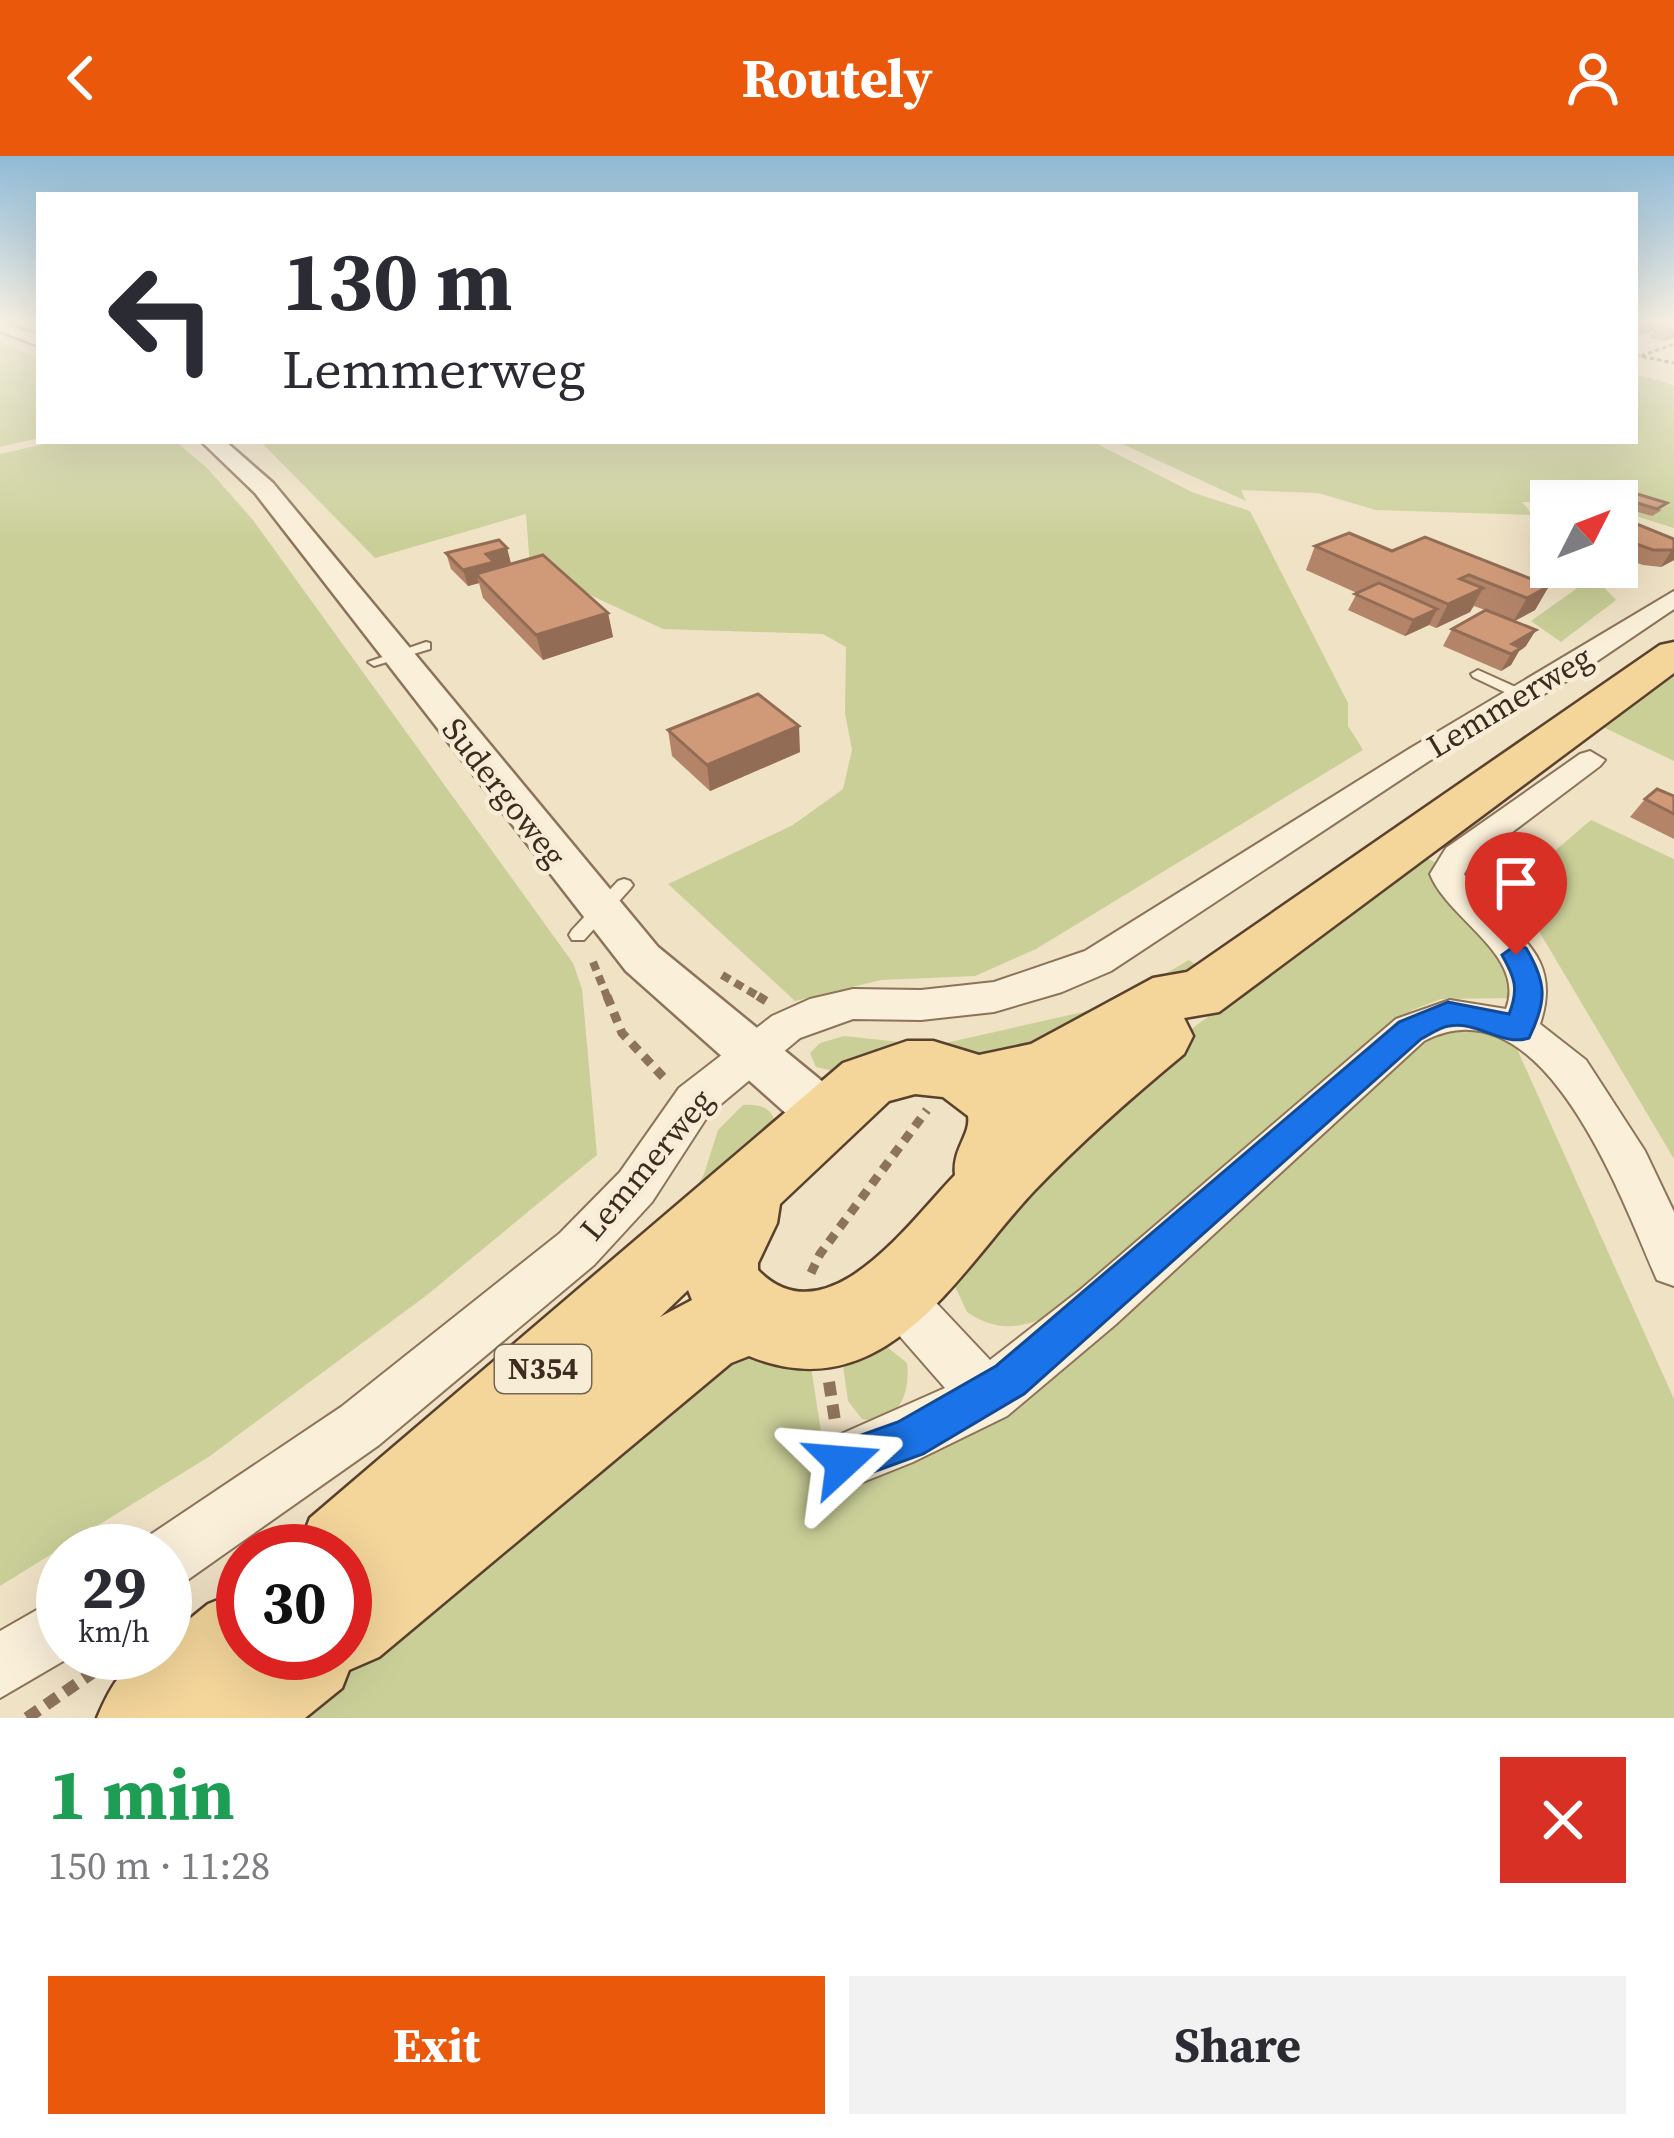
<!DOCTYPE html>
<html lang="en">
<head>
<meta charset="utf-8">
<style>
	body { margin:0; font-family:"Source Serif 4",serif; background:#f2f2f3; color:#2b2b33; height:100vh; display:flex; flex-direction:column; font-size:45px; white-space:nowrap }
	* { box-sizing:border-box; margin:0 }
	p { font-size:39px; color:#7c7c81 }
	.icon { flex:none; width:66px; height:66px; fill:none; stroke:currentColor; stroke-width:2; stroke-linecap:round; stroke-linejoin:round }
	.map { position:relative; height:1562px; overflow:hidden }
	.sheet { display:flex; flex-direction:column; background:#fff; flex:1 }
	.sheet>* { flex:none }
	.hud { position:absolute; left:36px; top:36px; width:1602px; height:252px; border-radius:0px; box-shadow:0 12px 48px #0002; background:#fff; color:#2b2b33; overflow:hidden }
	.needle { width:78px; rotate:48deg }
	.buttons { position:absolute; left:1530px; top:324px; display:grid; gap:24px }
	.buttons a { display:grid; place-items:center; width:108px; height:108px; border-radius:0px; background:#fff; box-shadow:0 12px 48px #0002; font-size:60px }
	.speed { position:absolute; left:36px; top:1368px; display:flex; gap:24px; font-size:60px; font-weight:700; text-align:center }
	.speed>* { display:grid; place-content:center; width:156px; height:156px; border-radius:50%; background:#fff; box-shadow:0 12px 48px #0002; line-height:1 }
	.speed small { font-size:30px; font-weight:400 }
	.speed .limit { border:18px solid #d22; background:#fff; color:#111 }
	.pin { position:absolute; display:grid; place-items:center; width:102px; height:102px; color:#fff; margin:-123px -51px; border-radius:50% 50% 50% 0; rotate:-45deg; box-shadow:0 0 12px #0007 }
	.pin .icon { rotate:45deg }
	.me { position:absolute; width:132px; margin:-66px; rotate:71deg; stroke-linejoin:round; filter:drop-shadow(0 0 9px #0008) }
	.turn { display:flex; align-items:center; gap:42px; height:252px; padding:0 48px; font-size:54px }
	.turn .icon { width:156px; height:156px; stroke-width:2.5 }
	.turn b { display:block; font-size:84px; line-height:102px }
	.round { display:grid; place-items:center; flex:none; width:126px; height:126px; border-radius:0px; background:#f2f2f3 }
	.head { display:flex; align-items:center; justify-content:space-between; height:204px; padding:0 48px }
	h1 { font-size:72px; font-weight:700; line-height:90px; color:#1e9e55 }
	.cta { display:flex; gap:24px; margin-top:auto; padding:24px 48px }
	.cta a { flex:1; height:138px; border-radius:0px; background:#ea580c; color:#fff; font-size:48px; font-weight:700; line-height:138px; text-align:center }
	.cta a+a { background:#f2f2f3; color:#2b2b33 }
	header { display:flex; justify-content:space-between; align-items:center; height:156px; padding:0 48px; background:#ea580c; color:#fff; font-size:54px; font-weight:700 }
	.map>svg:first-child { display:block }
	.green { fill:#cacf98 }
	.lines { fill:none; stroke-linecap:round; stroke-linejoin:round }
	.service-casing { stroke:#8c735a; stroke-width:4 }
	.minor-casing { stroke:#8c735a; stroke-width:4 }
	.tertiary-casing { stroke:#8c735a; stroke-width:5 }
	.primary-casing { stroke:#5a412e; stroke-width:5 }
	.path-far3 { stroke:#8c735a; stroke-width:3; stroke-dasharray:4.5 3; stroke-linecap:butt }
	.path-far2 { stroke:#8c735a; stroke-width:8; stroke-dasharray:9 6; stroke-linecap:butt }
	.path-far1 { stroke:#8c735a; stroke-width:9; stroke-dasharray:10 8; stroke-linecap:butt }
	.path { stroke:#8c735a; stroke-width:12; stroke-dasharray:14 9; stroke-linecap:butt }
	.service { fill:#faefd9; fill-rule:evenodd }
	.minor { fill:#faefd9; fill-rule:evenodd }
	.tertiary { fill:#faefd9; fill-rule:evenodd }
	.primary { fill:#f4d69b; fill-rule:evenodd }
	.wall { fill:#b38468 }
	.shaded-wall { fill:#926c55 }
	.building { fill:#d09a79; stroke:#926c55; stroke-width:3 }
	.route { fill:#1a73e8; stroke:#114b97; stroke-width:3 }
	.labels { text-anchor:middle; stroke-width:9; stroke-linejoin:round; paint-order:stroke }
	.shield { fill:#f7ecd5; stroke:#746555; stroke-width:3 }
	.shield-label { font-size:30px; font-weight:bold; fill:#3c2b1e }
	.street-label { font-size:33px; fill:#3c2b1e; stroke:#f7ecd5 }
</style>
</head>
<body>
<header><svg class="icon" aria-label="back" viewBox="0 0 24 24"><path d="M15 5l-7 7 7 7"/></svg>Routely<svg class="icon" aria-label="person" viewBox="0 0 24 24"><circle cx="12" cy="8" r="4"/><path d="M4 21q1-7 8-7t8 7"/></svg></header>
<div class="map">
<svg width="1674" height="1562" viewBox="0 0 1674 1562">
	<rect width="100%" height="100%" fill="#f0e2c5"/>
	<g class="green">
		<path d="M0 186 39 202V282L0 291Z"/>
		<path d="M1635 218 1674 229V372L1617 354V345L1522 346 1533 359 1376 354 1318 337 1241 334 1246 345 1116 285H1635Z"/>
		<path d="M57 285H175L207 312 253 364 573 807 582 833 597 999 427 1139 210 1300 0 1430V298Z"/>
		<path d="M260 285H1091L1194 337 1250 355 1348 547V570L1363 594 1036 793 975 820 881 824 795 845 668 728 793 669 843 633 852 594 845 557 846 491 823 478 663 473 530 411 526 358 375 402Z"/>
		<path d="M1556 411H1584L1616 444 1561 486 1531 465 1576 433Z"/>
		<path d="M1674 517V605L1601 570Z"/>
		<path d="M1591 664 1674 703V1003L1527 755 1503 739Z"/>
		<path d="M1423 700 1436 707V719L1509 804 1512 842 1441 843 1412 854 1075 1145C1039 1167 1006 1183 967 1156L952 1124 1126 922Z"/>
		<path d="M1189 804 1198 810 1138 846 994 904 941 888 1083 856 1130 838Z"/>
		<path d="M1460 872 1513 884 1674 1243V1562H255L744 1196 810 1205 830 1333 911 1308 980 1273 1424 884Z"/>
		<path d="M844 880 909 887 843 917 816 911 810 897 820 887Z"/>
		<path d="M743 949C760 948 772 951 776 969L685 1053 704 1018 718 974Z"/>
		<path d="M882 1187 907 1207C911 1237 898 1270 862 1263L848 1245 841 1196Z"/>
	</g>
	<g class="lines">
		<g class="service-casing">
			<g id="service">
				<path d="M426 486 430 487V493L374 510 368 506Z"/>
				<path d="M1478 514 1529 537 1531 540 1524 544 1519 543 1473 521 1471 518Z"/>
				<path d="M624 723 630 725 633 729 630 733 584 784H572L569 779 572 774 618 725Z"/>
			</g>
		</g>
		<g class="minor-casing">
			<g id="minor">
				<path d="M1674 435V453L1575 520 1429 605 1111 815 1062 836 994 856 921 864 853 863 800 882 709 958 652 1046 594 1109 379 1289 186 1425 165 1433V1395H139L144 1383 341 1251 560 1077 620 1016 679 932 772 860 810 843 853 833 921 834 994 826 1085 795 1409 593Z"/>
				<path d="M1590 595 1605 604 1600 610 1470 708 1464 718C1497 775 1567 787 1540 868L1586 904 1645 995 1674 1056V1130L1657 1124C1623 1047 1544 821 1424 885L1115 1169 1007 1260 913 1306 843 1334 823 1326 815 1306 823 1286 945 1232 876 1153 868 1136 876 1119 893 1112 910 1119 990 1204 1080 1134 1396 863 1450 844 1506 853C1527 799 1448 764 1430 718L1446 692 1580 598Z"/>
				<path d="M63 1439V1497H77L0 1542V1475Z"/>
			</g>
		</g>
		<g class="tertiary-casing">
			<g id="tertiary">
				<path d="M0 166 39 179V190L0 175Z"/>
				<path d="M201 285H225L273 327 658 791 845 944 853 960 845 976 826 983 807 976 626 815 255 337Z"/>
			</g>
		</g>
		<g class="primary-casing">
			<path id="primary" d="M1674 486V517L1219 856 1184 862 1193 880 1184 898C1132 941 1081 986 1034 1035 957 1117 885 1256 749 1200L731 1207 379 1501 349 1514 342 1532 305 1562H97C110 1531 127 1497 165 1497V1483L208 1448 243 1434V1497H345V1395H297L310 1362 843 907 907 885H933L979 899 1031 888 1153 822 1187 816 1660 489ZM915 938 943 941 968 960C971 979 952 993 955 1019 911 1064 827 1185 758 1114V1107L777 1067 780 1048 889 945ZM688 1134 692 1144 660 1161Z"/>
		</g>
		<g class="path-far3">
			<path d="M1635 199 1674 207"/>
			<path d="M1641 200 1674 188"/>
		</g>
		<g class="path-far2">
			<path d="M593 806 608 843"/>
			<path d="M722 819 763 843"/>
		</g>
		<g class="path-far1">
			<path d="M607 840 622 877 666 924"/>
			<path d="M758 840 766 845"/>
			<path d="M811 1117 820 1098 927 954"/>
		</g>
		<g class="path">
			<path d="M829 1226 835 1265"/>
			<path d="M27 1562 105 1508"/>
		</g>
		<use href="#service" class="service"/>
		<use href="#minor" class="minor"/>
		<use href="#tertiary" class="tertiary"/>
		<use href="#primary" class="primary"/>
	</g>
	<g class="wall">
		<path d="M1635 166H1664L1662 168 1671 166 1674 182 1663 185 1649 182 1653 175 1642 178 1635 177Z"/>
		<path d="M1604 337 1662 354 1652 360 1617 350V345H1599Z"/>
		<path d="M1617 360 1674 383V404L1661 411 1643 409 1617 400Z"/>
		<path d="M1315 390 1392 395 1549 430 1535 454 1514 465 1526 490 1519 495 1511 509 1501 515 1443 490 1452 473 1485 454 1474 450 1470 456 1436 472 1429 469 1405 480 1348 454 1357 437 1306 414Z"/>
		<path d="M507 392 511 408 608 457 613 481 543 504 483 442 479 427 468 430 451 413 446 397Z"/>
		<path d="M668 574 800 596 710 635 672 600Z"/>
		<path d="M1674 640V683L1630 661 1645 643Z"/>
	</g>
	<g class="shaded-wall">
		<path d="M1653 166H1664L1660 172 1655 171 1653 175 1642 178 1649 167Z"/>
		<path d="M1674 172V182L1663 185 1670 174Z"/>
		<path d="M507 392 511 408 476 418 479 427 468 430 463 414 486 398Z"/>
		<path d="M1674 394V404L1661 411 1671 395Z"/>
		<path d="M1549 430 1535 454 1513 466 1527 442Z"/>
		<path d="M1483 432 1470 456 1436 472 1448 448Z"/>
		<path d="M1437 453 1429 469 1405 480 1413 464Z"/>
		<path d="M608 457 613 481 543 504 536 479Z"/>
		<path d="M1536 474 1526 490 1519 495 1511 509 1501 515 1511 498 1512 488Z"/>
		<path d="M799 570 800 596 710 635 707 609Z"/>
	</g>
	<g class="building">
		<path d="M1674 166V172L1670 174 1655 171Z"/>
		<path d="M1614 331 1667 347 1657 353 1604 337Z"/>
		<path d="M1617 360 1674 383V394H1653L1617 381Z"/>
		<path d="M1349 377 1392 395 1425 381 1549 430 1527 442 1469 419 1460 423 1483 432 1448 448 1315 390Z"/>
		<path d="M499 384 507 392 486 398 494 406 463 414 446 397Z"/>
		<path d="M543 399 608 457 536 479 476 418Z"/>
		<path d="M1379 427 1437 453 1413 464 1355 438Z"/>
		<path d="M1486 454 1536 474 1512 488 1521 492 1511 498 1452 473Z"/>
		<path d="M758 538 799 570 707 609 668 574Z"/>
		<path d="M1657 633 1674 640V658L1645 643Z"/>
	</g>
	<linearGradient id="sky" x2="0" y2="1"><stop stop-color="#8ebad6"/><stop offset="0.43" stop-color="#f8f2e5"/><stop offset="1" stop-color="#f8f2e5" stop-opacity="0"/></linearGradient>
	<rect width="1674" height="384" fill="url(#sky)"/>
	<path class="route" d="M1516 789 1526 792C1547 827 1547 845 1529 882 1503 891 1476 864 1449 870 1440 871 1429 879 1421 883L1024 1238 923 1298 843 1327 828 1321 822 1306 828 1291 898 1266 996 1210 1399 866 1448 846 1509 858C1519 833 1515 822 1502 799Z"/>
	<g class="labels">
		<rect class="shield" x="495" y="1189" width="96" height="48" rx="9"/>
		<g class="shield-label">
			<text x="543" y="1223">N354</text>
		</g>
		<g class="street-label">
			<text transform="translate(1509 545) rotate(-31)" y="12">Lemmerweg</text>
			<text transform="translate(505 636) rotate(52)" y="12">Sudergoweg</text>
			<text transform="translate(646 1008) rotate(-50)" y="12">Lemmerweg</text>
		</g>
	</g>
</svg>
<div class="buttons">
<a><svg class="needle" viewBox="-14 -14 28 28"><path d="M0-13l5 13h-10z" fill="#e53935"/><path d="M0 13l5-13h-10z" fill="#7c7c81"/></svg></a>
</div>
<div class="speed"><div>29<small>km/h</small></div><div class="limit">30</div></div>
<div class="pin" style="left:1516px;top:799px;background:#d93025"><svg class="icon" aria-label="arrive" viewBox="0 0 24 24"><path d="M6 21V4h12l-3 4 3 4H6"/></svg></div>
<svg class="me" style="left:843px;top:1306px" viewBox="-20 -20 40 40"><path d="M0-17L14 15 0 8-14 15z" fill="#1a73e8" stroke="#fff" stroke-width="4"/></svg>
<div class="hud">
<div class="turn"><svg class="icon" aria-label="left" viewBox="0 0 24 24"><path d="M17 20v-9H6M10 6l-5 5 5 5"/></svg><div><b>130 m</b>Lemmerweg</div></div>
</div>
</div>
<section class="sheet">
<div class="head"><div><h1>1 min</h1><p>150 m · 11:28</p></div><a class="round" style="background:#d93025;color:#fff"><svg class="icon" aria-label="close" viewBox="0 0 24 24"><path d="M6 6l12 12M18 6L6 18"/></svg></a></div>
<div class="cta"><a>Exit</a><a>Share</a></div>
</section>
</body>
</html>
